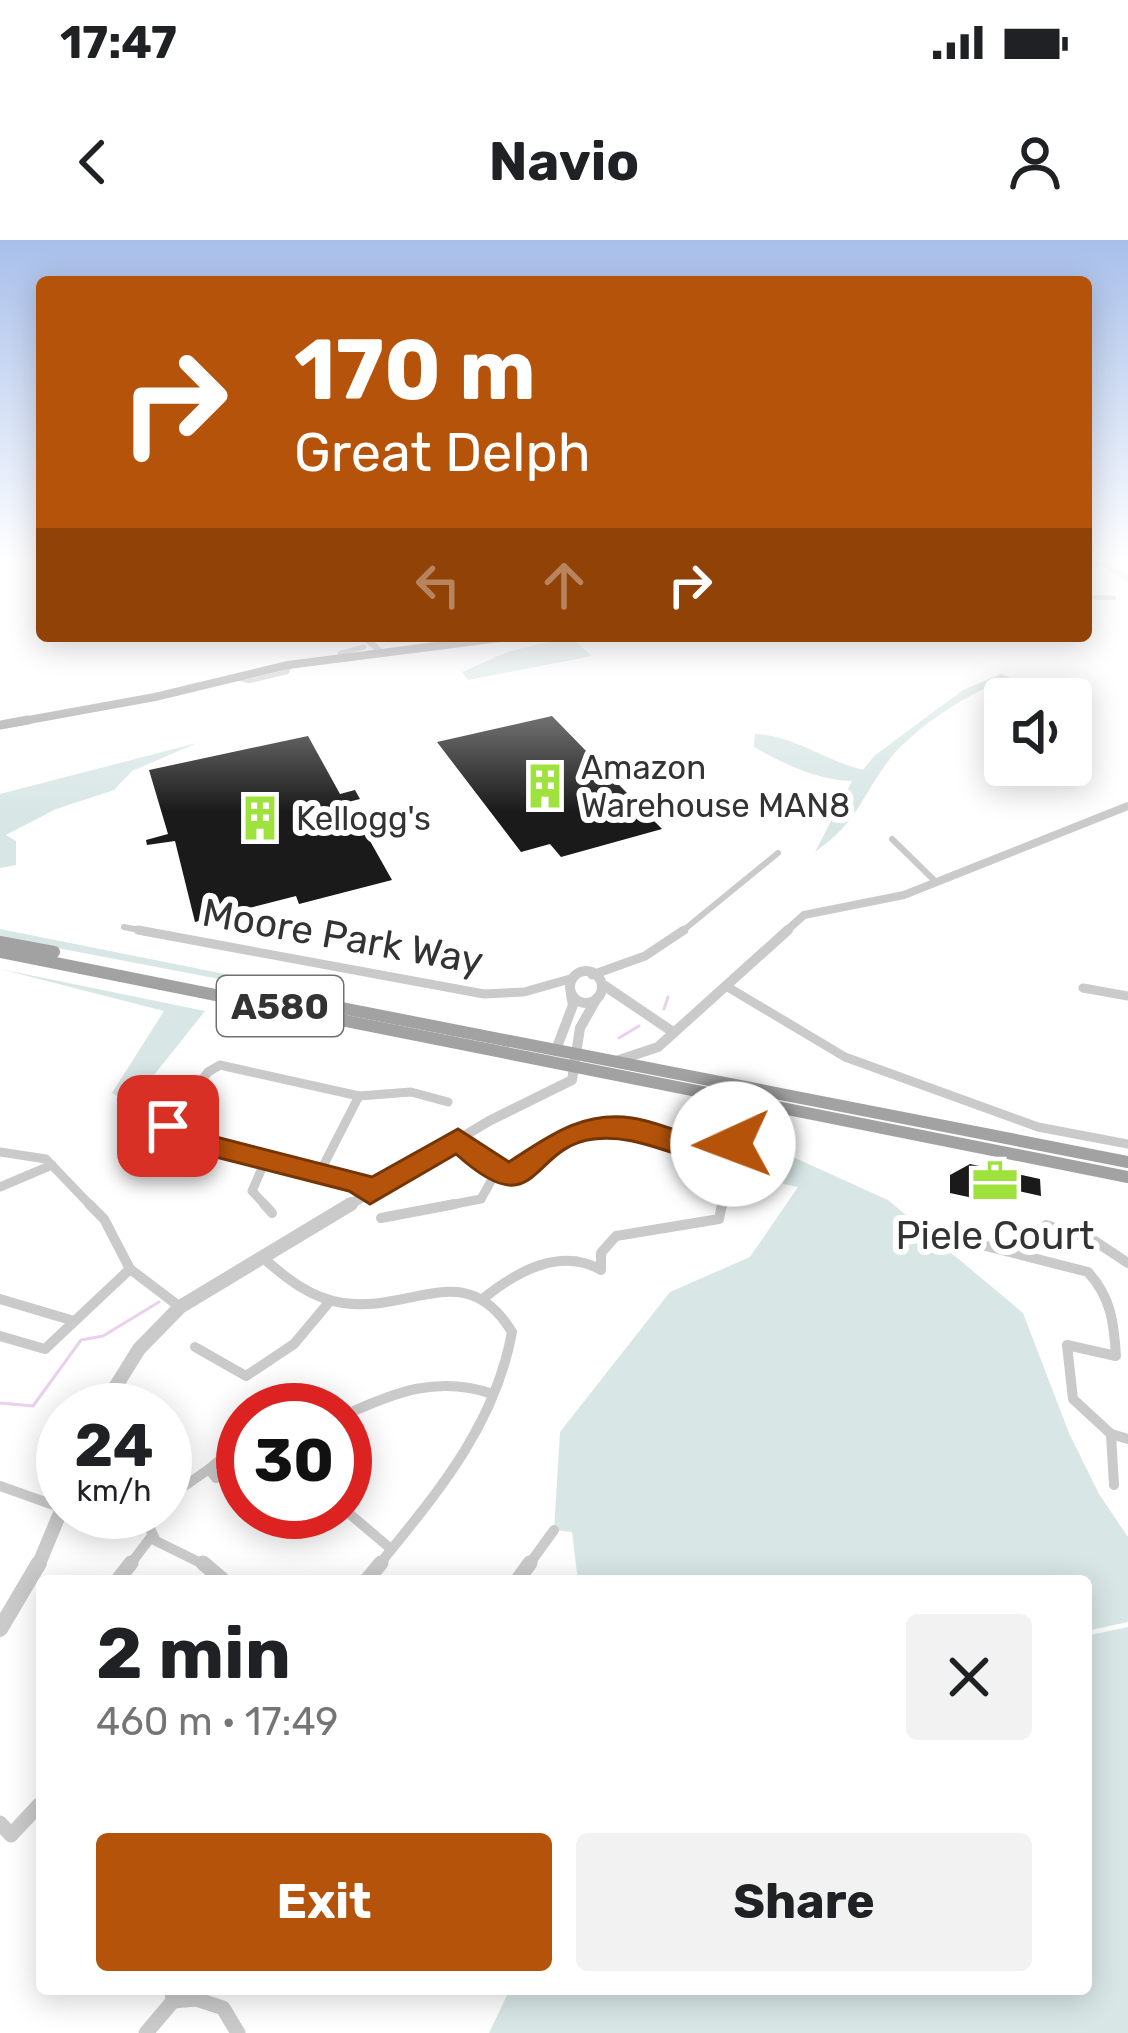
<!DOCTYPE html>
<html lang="en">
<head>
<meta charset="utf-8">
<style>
	body { margin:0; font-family:Rubik,sans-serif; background:#f2f2f2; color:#202124; height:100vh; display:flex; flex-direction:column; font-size:45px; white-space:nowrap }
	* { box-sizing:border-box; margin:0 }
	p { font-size:39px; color:#757577 }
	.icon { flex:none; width:66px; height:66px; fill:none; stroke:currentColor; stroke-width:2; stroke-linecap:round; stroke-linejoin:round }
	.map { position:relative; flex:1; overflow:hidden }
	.sheet { position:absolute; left:36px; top:1335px; width:1056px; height:420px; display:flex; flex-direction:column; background:#fff; border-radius:12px; box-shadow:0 6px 30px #0003 }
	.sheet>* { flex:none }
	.top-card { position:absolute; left:36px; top:36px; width:1056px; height:366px; border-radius:12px; box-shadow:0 6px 30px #0003; background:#b45309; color:#fff; overflow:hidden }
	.controls { position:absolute; left:984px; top:438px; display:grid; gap:24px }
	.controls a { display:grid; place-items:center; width:108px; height:108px; border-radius:12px; background:#fff; box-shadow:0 6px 30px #0003; font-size:60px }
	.speed { position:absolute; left:36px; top:1143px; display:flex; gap:24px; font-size:60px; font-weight:700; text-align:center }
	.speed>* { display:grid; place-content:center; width:156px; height:156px; border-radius:50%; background:#fff; box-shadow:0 6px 30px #0003; line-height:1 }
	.speed small { font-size:30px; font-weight:400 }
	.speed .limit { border:18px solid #d22; background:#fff; color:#111 }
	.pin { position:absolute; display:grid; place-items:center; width:102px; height:102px; color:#fff; margin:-51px; border-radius:24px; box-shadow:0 6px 18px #0006 }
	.me { position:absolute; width:132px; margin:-66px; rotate:268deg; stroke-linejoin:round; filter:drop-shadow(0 0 9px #0008) }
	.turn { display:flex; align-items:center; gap:42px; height:252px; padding:0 60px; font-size:54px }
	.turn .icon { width:156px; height:156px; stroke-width:2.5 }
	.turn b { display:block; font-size:84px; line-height:102px }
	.lanes { display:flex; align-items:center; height:114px; padding:0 60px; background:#0003; justify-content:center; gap:60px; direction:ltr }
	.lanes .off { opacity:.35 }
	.round { display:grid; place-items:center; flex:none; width:126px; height:126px; border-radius:12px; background:#f2f2f2 }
	.headline { display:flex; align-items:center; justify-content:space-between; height:204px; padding:0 60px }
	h1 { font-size:72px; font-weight:700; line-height:90px }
	.button { display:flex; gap:24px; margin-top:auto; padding:24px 60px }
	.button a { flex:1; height:138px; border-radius:12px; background:#b45309; color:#fff; font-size:48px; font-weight:700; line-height:138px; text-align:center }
	.button a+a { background:#f2f2f2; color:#202124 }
	.status { display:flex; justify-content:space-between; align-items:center; height:84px; padding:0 60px; background:#fff; direction:ltr }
	.status svg { height:33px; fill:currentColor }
	header { display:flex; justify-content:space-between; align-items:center; height:156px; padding:0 60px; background:#fff; font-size:54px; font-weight:700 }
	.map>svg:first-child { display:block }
	.green { fill:#d8e7e6 }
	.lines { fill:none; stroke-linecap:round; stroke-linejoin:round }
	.stream { stroke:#e9d0ed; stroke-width:3 }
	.building { fill:#1a1a1a }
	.minor-far4 { stroke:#cacaca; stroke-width:4.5 }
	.minor-far3 { stroke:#cacaca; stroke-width:6 }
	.minor-far2 { stroke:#cacaca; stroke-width:9 }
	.minor-far1 { stroke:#cacaca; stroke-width:10 }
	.minor { stroke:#cacaca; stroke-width:15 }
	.tertiary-far4 { stroke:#cacaca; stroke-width:6 }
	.tertiary-far3 { stroke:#cacaca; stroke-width:8 }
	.tertiary-far2 { stroke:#cacaca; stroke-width:10 }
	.tertiary-far1 { stroke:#cacaca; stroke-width:14 }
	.tertiary { stroke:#cacaca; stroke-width:16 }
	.trunk-far2 { stroke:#a2a2a2; stroke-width:8 }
	.trunk-far1 { stroke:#a2a2a2; stroke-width:9 }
	.trunk { stroke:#a2a2a2; stroke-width:12 }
	.route { fill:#b45309; stroke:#753606; stroke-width:3 }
	.labels { text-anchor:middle; stroke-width:12; stroke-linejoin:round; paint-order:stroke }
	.far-poi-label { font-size:33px; fill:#333; stroke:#fff; text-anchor:start }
	.shield { fill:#fff; stroke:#707070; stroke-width:3 }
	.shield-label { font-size:36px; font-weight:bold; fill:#333 }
	.street-label { font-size:39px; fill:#333; stroke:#fff }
	.poi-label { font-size:39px; fill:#333; stroke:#fff }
</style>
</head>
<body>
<div class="status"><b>17:47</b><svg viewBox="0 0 49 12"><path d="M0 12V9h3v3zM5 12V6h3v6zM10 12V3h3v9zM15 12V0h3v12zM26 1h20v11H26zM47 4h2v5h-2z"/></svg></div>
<header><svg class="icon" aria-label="back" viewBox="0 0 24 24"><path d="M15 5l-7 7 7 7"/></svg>Navio<svg class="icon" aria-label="person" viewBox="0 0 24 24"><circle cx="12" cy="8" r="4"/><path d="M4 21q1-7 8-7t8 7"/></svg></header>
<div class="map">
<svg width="1128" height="1793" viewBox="0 0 1128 1793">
	<rect width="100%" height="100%" fill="#fff"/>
	<g class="green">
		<path d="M544 396H570L592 416 468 440 462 432 507 412 548 402Z"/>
		<path d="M1001 434 1010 437C969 453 912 488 886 524 858 563 858 581 815 612L852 541C817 540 784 524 754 507L755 494C794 495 826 521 863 530L874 516 963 450Z"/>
		<path d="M197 503 132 531 114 550 56 569 6 595 16 601V625L0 628V554Z"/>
		<path d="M0 689 275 744 271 749 0 697Z"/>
		<path d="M0 729 205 771 131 864 112 853 164 771Z"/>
		<path d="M784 913 888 960 1023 1073 1069 1193 1099 1254 1128 1297V1382L1086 1391V1341H578L572 1292 554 1290 560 1192 670 1052 750 1017 798 947 783 944Z"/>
		<path d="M1128 1387V1793H489L510 1749H1086V1396Z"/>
	</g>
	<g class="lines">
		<g class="stream">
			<path d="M664 769 668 757"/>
			<path d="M619 798 639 786"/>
			<path d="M0 1163 33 1166 81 1100 103 1096 159 1062"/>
		</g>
	</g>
	<g class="building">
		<path d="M552 476 662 589 561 617 550 604 521 612 437 502Z"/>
		<path d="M308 496 340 554 355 550 360 559 348 562 392 640 299 664 296 656 195 682 175 601 147 605 146 600 168 594 149 530Z"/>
		<path d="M970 924 1040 939 1041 956 981 943 973 947V958L950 953V935Z"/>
	</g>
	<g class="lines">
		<g class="minor-far4">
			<path d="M1090 357 1114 358"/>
			<path d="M339 418 340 413 364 407"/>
			<path d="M235 437 249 441 287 432 291 425"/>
		</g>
		<g class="minor-far3">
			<path d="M892 599 936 642"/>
			<path d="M124 687 154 693"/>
			<path d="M680 693 778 613"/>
		</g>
		<g class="minor-far2">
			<path d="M138 690 484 754 524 752 570 739"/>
			<path d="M592 735 645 716 684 690"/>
			<path d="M726 746 845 817 1038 887 1128 904"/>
			<path d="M1083 748 1128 756"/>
			<path d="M458 899 496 932 514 934 574 893 594 889 633 888 692 908 749 910"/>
			<path d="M0 912 46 919 92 967"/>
			<path d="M266 919 252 951 267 967"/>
			<path d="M320 932 359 856"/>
			<path d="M0 947 52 925"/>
			<path d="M370 952 358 941 167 895 168 886 208 832 220 825 359 856 411 852 448 862"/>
			<path d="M439 967 481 959 496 932"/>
			<path d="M722 967 723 960"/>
		</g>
		<g class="minor-far1">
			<path d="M89 964 104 979 130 1029 180 1067"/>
			<path d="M264 964 272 973"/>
			<path d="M381 978 455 964"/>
			<path d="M1046 985 1093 1000 1128 1023"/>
			<path d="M966 991V1001L1088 1032C1111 1057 1114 1083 1116 1116L1067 1105 1073 1159 1111 1194 1128 1199"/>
			<path d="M262 1017C286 1038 310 1058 343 1063 414 1073 465 1016 512 1092 495 1186 437 1253 378 1326"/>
			<path d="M485 1057C518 1031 561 1007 601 1030V1013L616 996 719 979 722 964"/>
			<path d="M0 1059 74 1081"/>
			<path d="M0 1096 45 1109 130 1029"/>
			<path d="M195 1107 246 1136 294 1104 330 1061"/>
			<path d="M345 1175C395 1152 438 1135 493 1154"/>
			<path d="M1111 1194 1114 1245"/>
			<path d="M216 1238 209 1229 221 1219"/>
			<path d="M0 1246 62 1268"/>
			<path d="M165 1248 186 1245 209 1229"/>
			<path d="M345 1270 391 1309"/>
			<path d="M142 1272 156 1301 207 1326"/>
			<path d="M129 1326 151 1297"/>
			<path d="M528 1326 554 1290"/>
		</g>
		<g class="minor">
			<path d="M203 1323 224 1341"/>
			<path d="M117 1341 131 1323"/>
			<path d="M366 1341 381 1323"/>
			<path d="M517 1341 530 1323"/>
			<path d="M0 1583 11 1595 39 1565"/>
			<path d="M172 1749 173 1761 196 1759 223 1768 238 1793"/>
			<path d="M146 1793 173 1761"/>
		</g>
		<g class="tertiary-far4">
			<path d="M1100 321 1128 339"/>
			<path d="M363 396 382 413"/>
		</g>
		<path class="tertiary-far3" d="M784 693 804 675 904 655 1128 566"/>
		<g class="tertiary-far2">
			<circle cx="586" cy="747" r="16"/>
			<path d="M605 746 673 792"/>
			<path d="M557 807 573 765 571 755"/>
			<path d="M619 820 658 807 788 690"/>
			<path d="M346 967 489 881 572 840 580 788 597 758"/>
		</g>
		<g class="tertiary-far1">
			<path d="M101 1170 139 1109 180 1067 351 964"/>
			<path d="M38 1326 63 1266"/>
		</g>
		<path class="tertiary" d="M0 1389 39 1323"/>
		<g class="trunk-far2">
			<path d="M1086 325 1100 321"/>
			<path d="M12 483 155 457 288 425 515 396"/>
		</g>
		<path class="trunk-far1" d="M0 485 28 480"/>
		<g class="trunk">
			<path d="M0 702 54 712"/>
			<path d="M0 712 1128 937"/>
			<path d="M229 746 1128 922"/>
		</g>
	</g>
	<linearGradient id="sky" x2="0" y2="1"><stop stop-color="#a8bfea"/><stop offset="0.56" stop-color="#fff"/><stop offset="1" stop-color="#fff" stop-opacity="0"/></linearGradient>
	<rect width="1128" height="572" fill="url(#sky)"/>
	<path class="route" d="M168 875 178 878 181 888 372 937 458 889 509 922C549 896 582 871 632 878 668 883 696 906 733 893L743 896 748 909 734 920C718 920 701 921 687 917 655 908 628 895 594 899 529 906 539 989 456 914L370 964 349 951 157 902 154 886Z"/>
	<defs>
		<g id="building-bare" transform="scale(3.6)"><path d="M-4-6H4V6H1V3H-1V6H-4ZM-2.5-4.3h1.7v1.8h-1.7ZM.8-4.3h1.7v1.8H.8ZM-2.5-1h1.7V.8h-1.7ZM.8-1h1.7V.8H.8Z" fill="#9fe13d" stroke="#fff" stroke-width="2.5" paint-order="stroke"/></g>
		<g id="office-bare" transform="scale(3.6)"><path d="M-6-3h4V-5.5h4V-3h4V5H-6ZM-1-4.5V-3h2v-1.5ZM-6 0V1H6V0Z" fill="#9fe13d" stroke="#fff" stroke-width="2.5" paint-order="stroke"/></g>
	</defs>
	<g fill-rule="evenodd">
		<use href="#building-bare" x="545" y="546"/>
		<use href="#building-bare" x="260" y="578"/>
		<use href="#office-bare" x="995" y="941"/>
	</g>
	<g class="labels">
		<g class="far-poi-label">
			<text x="581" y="539">Amazon<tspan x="581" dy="38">Warehouse MAN8</tspan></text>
			<text x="296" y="590">Kellogg's</text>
		</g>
		<rect class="shield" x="217" y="736" width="126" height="60" rx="9"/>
		<g class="shield-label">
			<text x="280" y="779">A580</text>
		</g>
		<g class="street-label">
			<text transform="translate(343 696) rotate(10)" y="14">Moore Park Way</text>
		</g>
		<g class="poi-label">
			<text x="995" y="1009">Piele Court</text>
		</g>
	</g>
</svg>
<div class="controls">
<a><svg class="icon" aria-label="sound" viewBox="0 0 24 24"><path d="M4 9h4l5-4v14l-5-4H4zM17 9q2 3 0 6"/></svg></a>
</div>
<div class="speed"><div>24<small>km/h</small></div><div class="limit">30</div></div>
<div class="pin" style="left:168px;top:886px;background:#d93025"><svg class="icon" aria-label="arrive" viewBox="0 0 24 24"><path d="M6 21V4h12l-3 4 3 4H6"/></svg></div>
<svg class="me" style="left:733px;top:904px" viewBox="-20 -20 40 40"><circle r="19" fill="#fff"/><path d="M0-13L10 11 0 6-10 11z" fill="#b45309"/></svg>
<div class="top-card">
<div class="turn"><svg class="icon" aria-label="right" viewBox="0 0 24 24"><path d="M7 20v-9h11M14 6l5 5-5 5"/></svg><div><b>170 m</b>Great Delph</div></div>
<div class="lanes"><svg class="icon off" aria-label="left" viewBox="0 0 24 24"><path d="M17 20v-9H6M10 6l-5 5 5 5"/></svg><svg class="icon off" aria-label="ahead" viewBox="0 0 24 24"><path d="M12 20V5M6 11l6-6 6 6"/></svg><svg class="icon" aria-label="right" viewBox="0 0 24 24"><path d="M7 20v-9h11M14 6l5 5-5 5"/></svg></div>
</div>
<section class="sheet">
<div class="headline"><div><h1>2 min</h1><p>460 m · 17:49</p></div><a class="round"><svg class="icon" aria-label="close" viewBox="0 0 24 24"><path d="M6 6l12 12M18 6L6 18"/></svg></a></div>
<div class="button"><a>Exit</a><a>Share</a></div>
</section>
</div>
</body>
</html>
